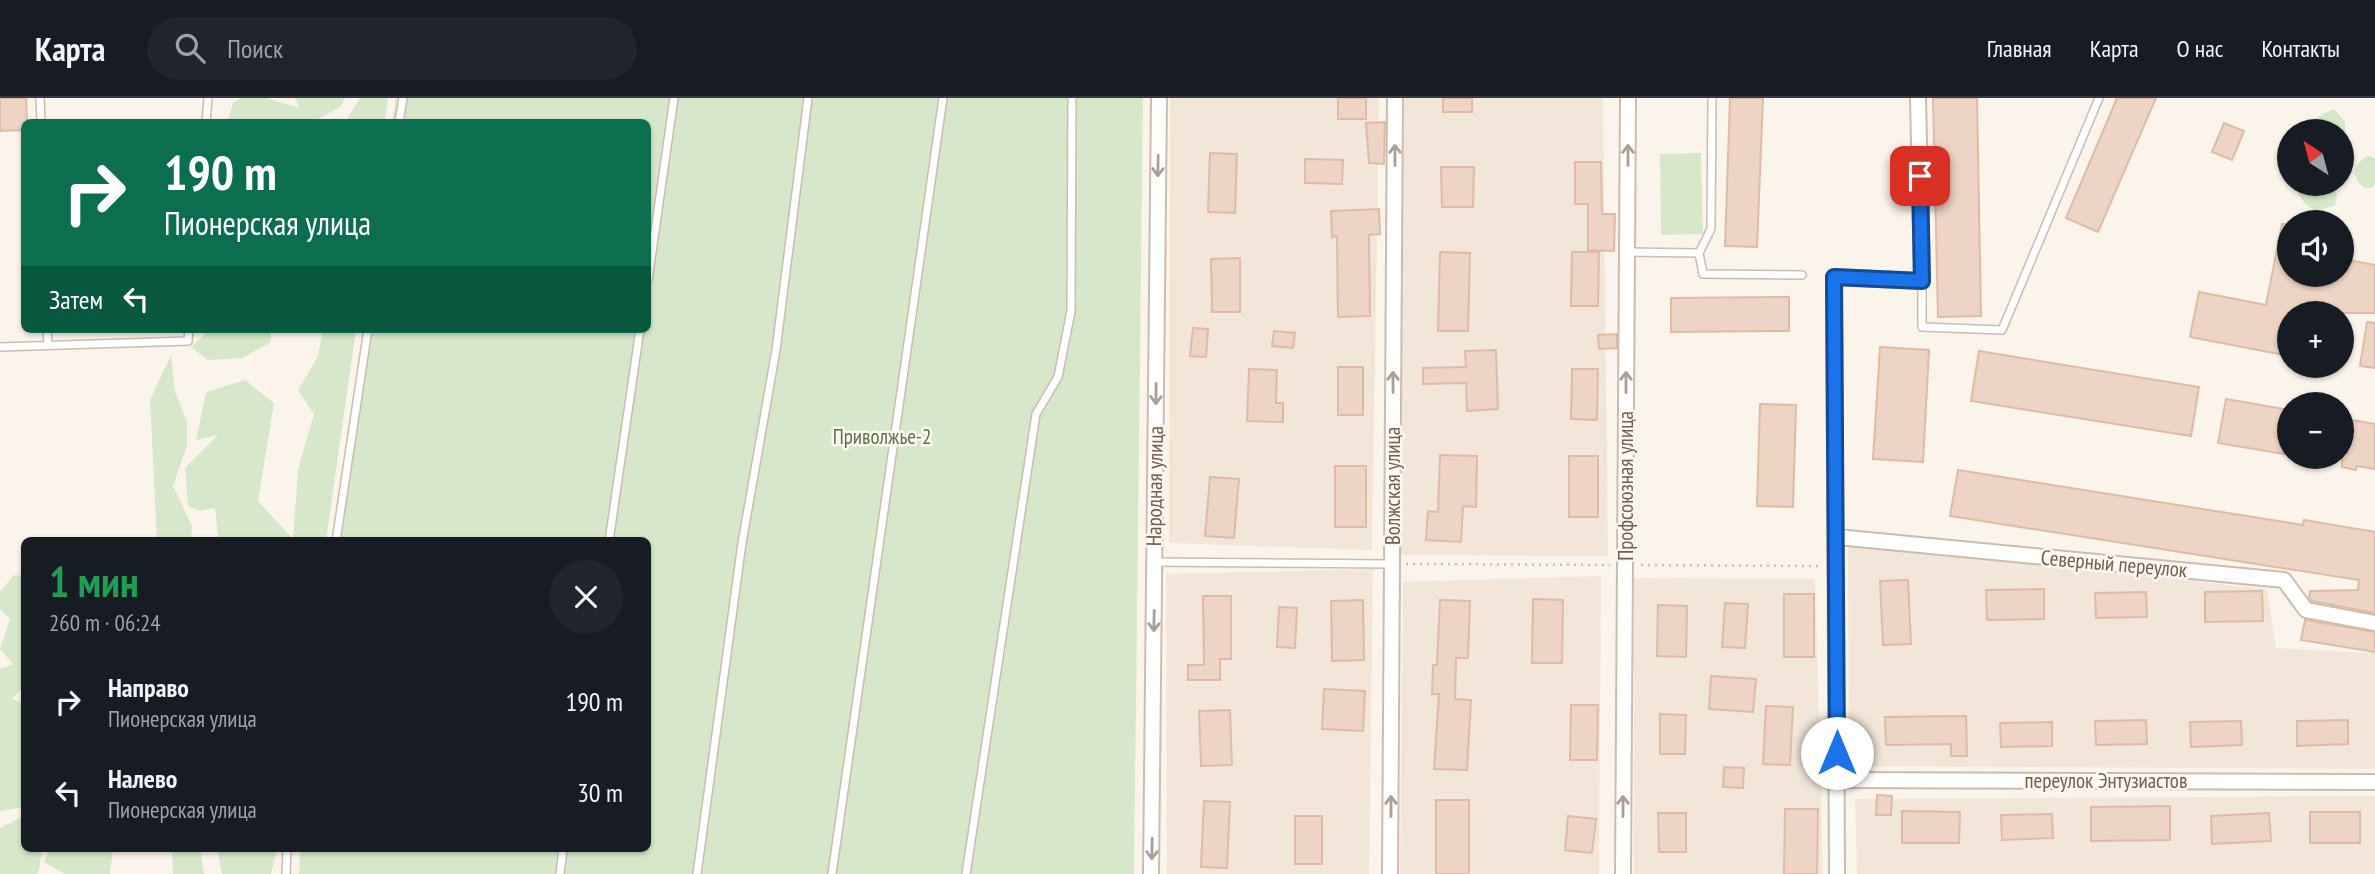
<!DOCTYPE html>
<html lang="ru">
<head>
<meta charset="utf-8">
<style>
	body { margin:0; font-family:"PT Sans Narrow",sans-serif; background:#20242c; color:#f1f3f6; height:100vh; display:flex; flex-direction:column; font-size:26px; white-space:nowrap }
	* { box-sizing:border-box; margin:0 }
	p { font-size:23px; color:#9ea1a6 }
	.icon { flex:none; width:38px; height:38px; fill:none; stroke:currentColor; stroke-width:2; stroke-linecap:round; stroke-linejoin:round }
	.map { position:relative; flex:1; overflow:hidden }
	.panel { position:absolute; left:21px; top:439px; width:630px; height:315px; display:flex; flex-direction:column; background:#171b24; border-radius:10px; box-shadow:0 2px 5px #0004 }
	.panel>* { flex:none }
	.banner { position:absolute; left:21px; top:21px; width:630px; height:214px; border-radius:10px; box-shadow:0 2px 5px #0004; background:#0b6e4f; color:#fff; overflow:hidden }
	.needle { width:46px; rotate:324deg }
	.tools { position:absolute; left:2277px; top:21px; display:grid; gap:14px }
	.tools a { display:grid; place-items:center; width:77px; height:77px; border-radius:50%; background:#171b24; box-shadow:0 2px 5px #0004; font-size:35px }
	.pin { position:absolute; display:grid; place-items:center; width:60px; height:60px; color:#fff; margin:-30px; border-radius:14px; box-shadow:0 4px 10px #0006 }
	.me { position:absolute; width:77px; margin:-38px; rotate:0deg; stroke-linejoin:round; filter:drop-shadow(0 0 5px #0008) }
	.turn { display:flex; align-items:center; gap:24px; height:147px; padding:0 28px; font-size:32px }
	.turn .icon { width:91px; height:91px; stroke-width:2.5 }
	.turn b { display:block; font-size:49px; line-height:60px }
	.then { display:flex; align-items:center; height:66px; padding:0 28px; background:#0003; gap:14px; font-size:26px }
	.round { display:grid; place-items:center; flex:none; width:74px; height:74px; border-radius:37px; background:#20242c }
	.headline { display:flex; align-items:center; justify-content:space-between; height:119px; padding:0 28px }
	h1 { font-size:42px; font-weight:800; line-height:52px; color:#1e9e55 }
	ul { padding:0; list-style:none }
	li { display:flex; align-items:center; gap:21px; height:91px; padding:0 28px }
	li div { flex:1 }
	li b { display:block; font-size:26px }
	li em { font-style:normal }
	header { display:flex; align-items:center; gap:42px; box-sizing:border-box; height:98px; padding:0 35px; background:#171b24; border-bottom:2px solid #363941 }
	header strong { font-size:33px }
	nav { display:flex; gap:38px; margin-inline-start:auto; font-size:24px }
	.search { width:490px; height:63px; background:#20242c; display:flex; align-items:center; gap:18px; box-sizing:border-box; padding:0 24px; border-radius:38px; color:#9ea1a6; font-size:26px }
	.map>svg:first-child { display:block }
	.residential { fill:#f2e6d9 }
	.green { fill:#d6e8c9 }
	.building { fill:#eed4c4; stroke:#dfbba6; stroke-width:2 }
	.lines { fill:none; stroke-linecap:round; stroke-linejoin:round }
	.lane-casing { stroke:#ccbcb0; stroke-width:10 }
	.street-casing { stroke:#ccbcb0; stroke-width:18 }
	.path { stroke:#d3b7a7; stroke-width:2.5; stroke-dasharray:2 5; stroke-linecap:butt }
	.lane { stroke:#fff; stroke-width:7 }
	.street { stroke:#fff; stroke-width:14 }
	.oneway { stroke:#ac9d95 }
	.route-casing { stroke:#114b97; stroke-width:18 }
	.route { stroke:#1a73e8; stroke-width:12 }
	.labels { text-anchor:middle; stroke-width:5; stroke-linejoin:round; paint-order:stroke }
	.park-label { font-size:21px; fill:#567848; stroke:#fef8f0 }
	.street-label { font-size:21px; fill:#745c4f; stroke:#fef8f0 }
</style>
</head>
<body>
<header>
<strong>Карта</strong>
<div class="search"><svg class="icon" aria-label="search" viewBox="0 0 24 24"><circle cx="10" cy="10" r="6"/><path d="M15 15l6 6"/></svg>Поиск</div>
<nav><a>Главная</a><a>Карта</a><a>О нас</a><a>Контакты</a></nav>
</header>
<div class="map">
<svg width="2375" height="776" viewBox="0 0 2375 776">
	<rect width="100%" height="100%" fill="#fbf4ea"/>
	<g class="residential">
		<path d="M1170 0H1379L1372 452 1169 445Z"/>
		<path d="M1402 0H1603L1608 458 1401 457Z"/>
		<path d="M1848 447 2267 491 2276 550 2368 555 2375 553V671L1849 668Z"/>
		<path d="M1373 471 1369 776H1167L1166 476Z"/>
		<path d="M1601 478 1599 776H1400L1403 484Z"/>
		<path d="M1634 480 1815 481 1823 776H1634Z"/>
		<path d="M2375 698V776H1857L1855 701Z"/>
	</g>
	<g class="green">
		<path d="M242 0H266L299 10 295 0H345L340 9 316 22 315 24H228L233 5Z"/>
		<path d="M360 0H388L385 24H345Z"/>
		<path d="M396 0H1143L1134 776H299L300 751H648V443H338L366 231H648V24H392Z"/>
		<path d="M2334 11 2345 24V43L2342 57V33H2306L2319 18Z"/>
		<path d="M1701 55 1703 136 1661 137 1660 56Z"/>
		<path d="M2368 58 2375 60V86L2372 90H2365C2350 80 2352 66 2368 58Z"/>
		<path d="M2295 86H2331L2337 98 2335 107 2317 113C2304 107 2299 100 2295 86Z"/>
		<path d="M210 231H271V244L242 260 208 262 191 249Z"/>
		<path d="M323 231H356L326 443H215L218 438 215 410 200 413 188 408 185 370 218 337 196 342 206 294 245 282 274 305 258 403 293 441 298 371 314 316 298 292 318 258Z"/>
		<path d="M171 257 175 294 187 323V348L173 388 192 428 191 443H157L150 302Z"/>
		<path d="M14 477 24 478V589L12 601 24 606V709L0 713V571L13 566 0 551 10 521 0 511V494Z"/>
		<path d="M24 718V751H42L39 773 36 776H0V730Z"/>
		<path d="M50 751H113L110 776H65L44 764Z"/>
		<path d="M172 751H200L204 776H173Z"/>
		<path d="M217 751H277L271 776H222Z"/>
	</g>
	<g class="building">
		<path d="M0 0H26L27 24H24V32L0 33Z"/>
		<rect x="1338" y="0" width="28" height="21"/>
		<rect x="1443" y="0" width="29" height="14"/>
		<path d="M1730 0H1763L1757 149 1725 148Z"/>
		<path d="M1933 0H1977L1981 218 1938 219Z"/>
		<path d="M2117 0H2156L2098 134 2066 120Z"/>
		<path d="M1385 24 1384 66 1369 65 1366 25Z"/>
		<path d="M2224 25 2244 33 2232 62 2212 54Z"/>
		<path d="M1210 55 1237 56 1235 115 1208 114Z"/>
		<path d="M1305 61 1343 62 1342 86 1305 85Z"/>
		<path d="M1575 64H1601L1602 116H1615L1614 153 1588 152V106H1575Z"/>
		<path d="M1441 69H1474L1473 109H1442Z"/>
		<path d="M1379 111 1380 136 1369 137 1370 218 1338 219 1337 138 1332 139 1331 113Z"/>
		<path d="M2282 126H2289V177H2342V161L2375 167V215H2289V258L2190 239 2199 194 2266 207Z"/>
		<path d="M1440 154 1470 155 1468 233H1438Z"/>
		<path d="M1572 154H1599L1598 208H1571Z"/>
		<path d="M1240 160V214H1212L1211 161Z"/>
		<path d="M1789 199V233L1671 234V200Z"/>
		<path d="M2367 224 2375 225V270L2360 268Z"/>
		<path d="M1193 230 1208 231 1206 259 1190 258Z"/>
		<path d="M1274 233 1295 235 1293 250 1272 248Z"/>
		<path d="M1617 236V250L1599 251 1598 237Z"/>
		<path d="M1880 249 1929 252 1923 364 1873 361Z"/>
		<path d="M1496 252 1498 311 1467 313 1466 285 1423 286V270L1466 269 1465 253Z"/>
		<path d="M1979 253 2199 289 2191 338 1971 303Z"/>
		<rect x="1338" y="269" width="25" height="48"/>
		<path d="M1249 271 1277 272 1276 305H1283V324L1247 323Z"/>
		<path d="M1572 271H1598L1597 322 1571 321Z"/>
		<path d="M2226 301 2289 312V357L2218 345Z"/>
		<path d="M1760 306 1796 307 1793 409 1757 408Z"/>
		<path d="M2342 320 2375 326V371L2357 368 2356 372 2342 369Z"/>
		<path d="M1440 357 1477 358 1476 409 1463 408 1461 444 1426 442 1428 413 1438 414Z"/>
		<rect x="1569" y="358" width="29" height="61"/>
		<rect x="1335" y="368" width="31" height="61"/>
		<path d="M1958 372 2303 427 2304 422 2375 434V515L2312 503 2309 499 2310 493 2358 492 2359 482 1950 418Z"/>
		<path d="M1210 379 1239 381 1234 440 1205 438Z"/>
		<path d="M1908 482 1911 546 1883 547 1880 483Z"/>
		<path d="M2044 491V521L1987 522 1986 492Z"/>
		<path d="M2262 493 2263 523 2205 524V494Z"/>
		<path d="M2146 494 2147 519 2096 520 2095 495Z"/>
		<rect x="1784" y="496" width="30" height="63"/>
		<path d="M1203 498H1231V561H1220V582H1188V567H1204Z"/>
		<path d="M1533 501 1563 502 1562 565H1532Z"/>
		<path d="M1363 502 1364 562 1332 563 1331 503Z"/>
		<path d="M1440 502 1470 503 1468 560H1456L1455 601 1471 602 1467 672 1434 671 1439 596H1432L1433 567H1437Z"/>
		<path d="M1725 505 1748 506 1745 550 1722 549Z"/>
		<path d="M1658 507 1687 508 1686 559 1657 558Z"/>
		<path d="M1279 509 1297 510 1295 550 1277 549Z"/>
		<path d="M2305 522 2375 534V554L2301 542Z"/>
		<path d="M1711 578 1756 581 1753 614 1709 611Z"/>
		<path d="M1324 591 1365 593 1363 633 1322 631Z"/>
		<path d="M1571 607H1598L1597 662H1570Z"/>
		<path d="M1766 608 1793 609 1790 667 1763 666Z"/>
		<path d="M1230 612 1232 667 1201 668 1199 613Z"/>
		<path d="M1660 616 1686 617 1685 656H1660Z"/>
		<path d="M1966 618 1967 658H1951V646L1886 647 1885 619Z"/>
		<path d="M2146 622 2147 646 2096 647 2095 623Z"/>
		<path d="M2348 622V646L2297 648V623Z"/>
		<path d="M2241 623 2242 647 2191 649 2190 624Z"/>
		<path d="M2052 624V648L2001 649 2000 625Z"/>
		<path d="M1724 669 1744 670 1743 690 1723 689Z"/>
		<path d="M1877 697 1892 698 1891 717H1876Z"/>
		<rect x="1436" y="702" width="33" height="74"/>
		<path d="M1204 703 1230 704 1227 770 1201 769Z"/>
		<path d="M2170 708V742L2091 743V709Z"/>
		<path d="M1785 711H1818L1817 776H1784Z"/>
		<path d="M1902 713 1960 714 1959 745H1902Z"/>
		<rect x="2310" y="714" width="50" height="31"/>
		<path d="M1658 715H1686V754H1659Z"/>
		<path d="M2269 715 2271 743 2212 746 2211 718Z"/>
		<path d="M2052 716 2053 740 2002 742 2001 717Z"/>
		<rect x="1295" y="718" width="27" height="48"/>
		<path d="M1568 718 1596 721 1592 755 1565 752Z"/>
	</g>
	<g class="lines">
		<g class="lane-casing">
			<g id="lane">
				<path d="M40 0 41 24"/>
				<path d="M206 24 208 1"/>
				<path d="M399 24 403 0"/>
				<path d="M1627 154 1699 155 1711 131 1712 0"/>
				<path d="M1699 155 1703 176 1802 177"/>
				<path d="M648 182 674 0"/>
				<path d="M1922 183V229L2002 232 2099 0"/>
				<path d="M47 231 48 247"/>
				<path d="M0 249 188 243 189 231"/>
				<path d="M336 443 368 231"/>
				<path d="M609 443 640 231"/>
				<path d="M1154 464 1392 466"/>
				<path d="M286 776 287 751"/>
				<path d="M560 776 563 751"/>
				<path d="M697 776 742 445 776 252 808 0"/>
				<path d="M832 776 943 0"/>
				<path d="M966 776 1036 316 1058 279 1071 213 1072 0"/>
			</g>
		</g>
		<g class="street-casing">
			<g id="street">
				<path d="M1837 439 2284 482 2306 512 2375 525"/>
				<path d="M1837 682 2375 684"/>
				<path d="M1151 776 1159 0"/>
				<path d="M1390 776 1395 0"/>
				<path d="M1623 776 1628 0"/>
				<path d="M1837 776 1834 179 1922 183 1918 0"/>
			</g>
		</g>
		<g class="path">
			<path d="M1406 466 1610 467"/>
			<path d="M1641 467 1820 468"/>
		</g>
		<use href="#lane" class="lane"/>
		<use href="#street" class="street"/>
	</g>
	<defs><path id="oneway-shaft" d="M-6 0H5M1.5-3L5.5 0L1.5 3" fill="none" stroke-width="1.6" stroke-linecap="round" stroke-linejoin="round" transform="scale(1.75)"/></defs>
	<g class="oneway">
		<use href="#oneway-shaft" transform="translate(1395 57) rotate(-90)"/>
		<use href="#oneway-shaft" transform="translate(1628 57) rotate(-90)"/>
		<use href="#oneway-shaft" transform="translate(1158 68) rotate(91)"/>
		<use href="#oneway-shaft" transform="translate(1393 284) rotate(-90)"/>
		<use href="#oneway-shaft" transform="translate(1626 284) rotate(-90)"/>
		<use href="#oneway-shaft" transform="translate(1156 296) rotate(91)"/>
		<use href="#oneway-shaft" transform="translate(1154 523) rotate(91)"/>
		<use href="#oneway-shaft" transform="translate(1391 708) rotate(-90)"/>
		<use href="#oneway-shaft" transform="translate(1623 708) rotate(-90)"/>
		<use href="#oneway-shaft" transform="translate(1152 751) rotate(91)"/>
	</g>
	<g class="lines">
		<g class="route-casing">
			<path id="route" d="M1837 655 1834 179 1922 183 1920 78"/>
		</g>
		<use href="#route" class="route"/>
	</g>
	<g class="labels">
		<g class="park-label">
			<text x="882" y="346">Приволжье-2</text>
		</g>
		<g class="street-label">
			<text transform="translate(1155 388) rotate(-89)" y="7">Народная улица</text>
			<text transform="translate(1393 388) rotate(-90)" y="7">Волжская улица</text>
			<text transform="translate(1626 388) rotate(-90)" y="7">Профсоюзная улица</text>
			<text transform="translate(2114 466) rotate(5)" y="7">Северный переулок</text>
			<text x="2106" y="690">переулок Энтузиастов</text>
		</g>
	</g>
</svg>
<div class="tools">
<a><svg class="needle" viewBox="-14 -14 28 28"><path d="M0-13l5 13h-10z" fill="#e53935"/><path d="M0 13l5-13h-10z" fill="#9ea1a6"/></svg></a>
<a><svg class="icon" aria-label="sound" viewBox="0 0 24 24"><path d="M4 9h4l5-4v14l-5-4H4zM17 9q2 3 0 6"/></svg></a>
<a>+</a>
<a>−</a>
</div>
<div class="pin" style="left:1920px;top:78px;background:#d93025"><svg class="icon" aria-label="arrive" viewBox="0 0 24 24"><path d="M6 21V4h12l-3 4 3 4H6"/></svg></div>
<svg class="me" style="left:1837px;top:655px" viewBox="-20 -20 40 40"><circle r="19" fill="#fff"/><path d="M0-13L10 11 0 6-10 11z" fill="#1a73e8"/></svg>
<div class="banner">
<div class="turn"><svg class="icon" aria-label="right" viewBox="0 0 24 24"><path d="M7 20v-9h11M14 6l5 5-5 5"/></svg><div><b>190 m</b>Пионерская улица</div></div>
<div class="then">Затем<svg class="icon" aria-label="left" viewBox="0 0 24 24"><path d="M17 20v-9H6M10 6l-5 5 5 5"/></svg></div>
</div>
<section class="panel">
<div class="headline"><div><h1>1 мин</h1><p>260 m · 06:24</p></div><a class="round"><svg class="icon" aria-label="close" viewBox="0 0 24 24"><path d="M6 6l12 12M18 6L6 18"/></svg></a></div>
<ul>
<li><svg class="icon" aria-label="right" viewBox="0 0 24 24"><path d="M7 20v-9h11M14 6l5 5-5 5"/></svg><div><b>Направо</b><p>Пионерская улица</p></div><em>190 m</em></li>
<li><svg class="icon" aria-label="left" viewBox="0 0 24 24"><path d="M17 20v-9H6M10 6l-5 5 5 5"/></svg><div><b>Налево</b><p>Пионерская улица</p></div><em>30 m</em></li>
</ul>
</section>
</div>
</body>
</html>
